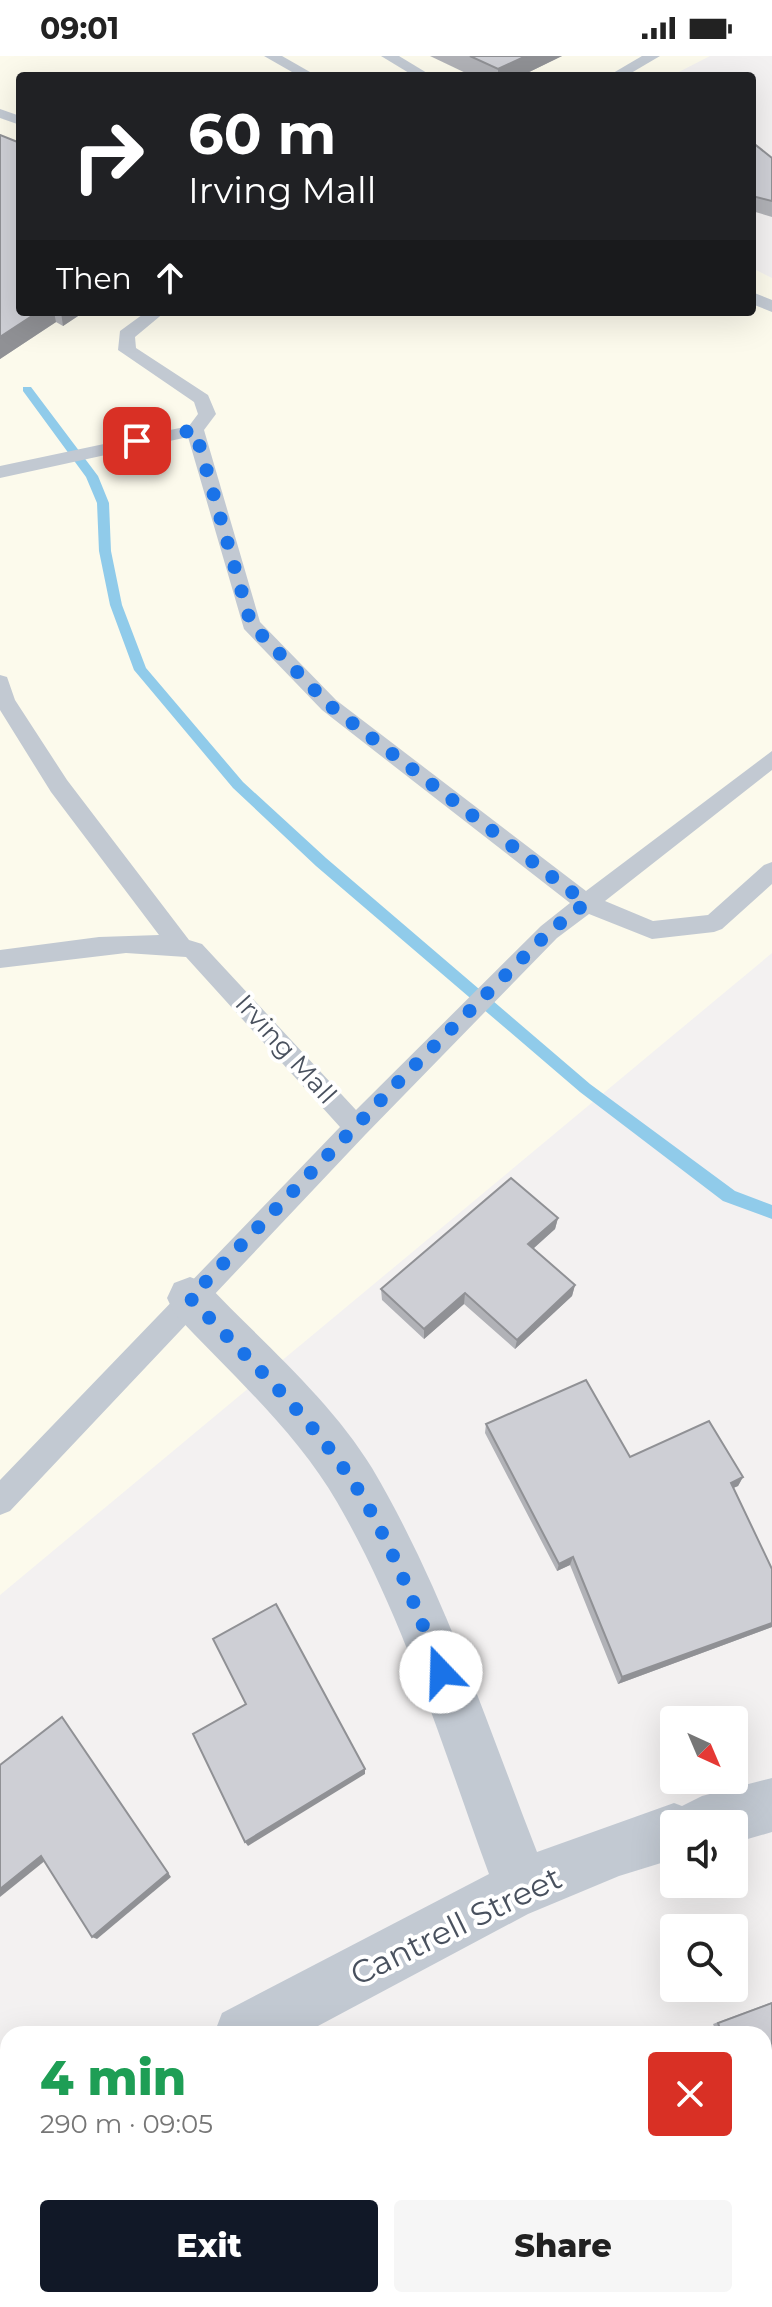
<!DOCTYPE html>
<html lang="en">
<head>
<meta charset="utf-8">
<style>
	body { margin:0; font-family:Montserrat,sans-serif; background:#f6f6f6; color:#222; height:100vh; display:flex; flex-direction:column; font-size:30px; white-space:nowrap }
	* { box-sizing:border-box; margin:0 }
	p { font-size:26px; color:#767676 }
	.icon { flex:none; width:44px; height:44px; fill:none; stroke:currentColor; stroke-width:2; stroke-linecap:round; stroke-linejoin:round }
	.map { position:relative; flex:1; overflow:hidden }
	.drawer { position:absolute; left:0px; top:1970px; width:772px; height:282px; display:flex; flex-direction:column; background:#fff; border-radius:24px 24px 0 0; box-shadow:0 8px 32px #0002 }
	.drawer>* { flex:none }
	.guide { position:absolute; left:16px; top:16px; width:740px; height:244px; border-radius:8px; box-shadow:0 8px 32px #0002; background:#202124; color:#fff; overflow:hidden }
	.needle { width:52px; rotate:136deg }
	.buttons { position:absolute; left:660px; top:1650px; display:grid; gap:16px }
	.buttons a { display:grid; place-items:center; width:88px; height:88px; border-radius:8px; background:#fff; box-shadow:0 8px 32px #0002; font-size:40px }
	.pin { position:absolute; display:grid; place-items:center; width:68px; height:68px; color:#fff; margin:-34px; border-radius:16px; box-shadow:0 4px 12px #0006 }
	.me { position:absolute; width:88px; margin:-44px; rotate:339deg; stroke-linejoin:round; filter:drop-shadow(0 0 6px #0008) }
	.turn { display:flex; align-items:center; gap:28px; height:168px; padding:0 40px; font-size:36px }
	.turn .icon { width:104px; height:104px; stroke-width:2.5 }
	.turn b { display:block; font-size:56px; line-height:68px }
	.then { display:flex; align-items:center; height:76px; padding:0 40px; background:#0003; gap:16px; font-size:30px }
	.round { display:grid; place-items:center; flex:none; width:84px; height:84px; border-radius:8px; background:#f6f6f6 }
	.headline { display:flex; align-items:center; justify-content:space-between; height:136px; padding:0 40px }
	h1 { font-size:48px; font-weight:800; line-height:60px; color:#1e9e55 }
	.button { display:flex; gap:16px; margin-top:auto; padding:16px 40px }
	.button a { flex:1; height:92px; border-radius:8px; background:#111827; color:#fff; font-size:32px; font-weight:800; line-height:92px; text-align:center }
	.button a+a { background:#f6f6f6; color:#222 }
	.status { display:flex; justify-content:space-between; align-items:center; height:56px; padding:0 40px; background:#fff; direction:ltr }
	.status svg { height:22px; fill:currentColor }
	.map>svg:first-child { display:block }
	.commercial { fill:#fcfaec }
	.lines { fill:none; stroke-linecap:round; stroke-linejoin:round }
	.stream { fill:#90cbea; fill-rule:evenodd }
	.lane { fill:#c2c9d2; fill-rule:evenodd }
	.street { fill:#c2c9d2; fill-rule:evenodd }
	.wall { fill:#b1b2b7 }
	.shaded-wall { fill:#909195 }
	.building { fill:#cecfd5; stroke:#909195; stroke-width:2 }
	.route { stroke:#1a73e8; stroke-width:14; stroke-dasharray:0 25.2 }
	.labels { text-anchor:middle; stroke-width:8; stroke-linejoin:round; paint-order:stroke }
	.street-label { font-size:26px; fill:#49515e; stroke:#fff }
	.near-street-label { font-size:32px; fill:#49515e; stroke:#fff }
</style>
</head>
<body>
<div class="status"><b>09:01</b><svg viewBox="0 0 49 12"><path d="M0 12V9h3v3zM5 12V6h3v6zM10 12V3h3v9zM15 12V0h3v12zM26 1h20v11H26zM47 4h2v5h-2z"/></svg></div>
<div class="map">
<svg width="772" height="2251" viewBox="0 0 772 2251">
	<rect width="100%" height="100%" fill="#f3f1f1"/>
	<path class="commercial" d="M0 0H710L671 20H20V256H752V212L772 222V897L0 1539Z"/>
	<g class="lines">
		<path class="stream" d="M23 331H31L98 420 109 447 111 495 122 549 146 612 243 726 326 802 590 1028 735 1135 772 1149V1163L723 1145 580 1036 316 810 233 732 134 614 110 549 99 495 97 447 86 421 23 335Z"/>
		<g class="lane">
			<path d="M264 0H282L317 20H299Z"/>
			<path d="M381 0H399L432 20H414Z"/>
			<path d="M642 0H660L626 20H608Z"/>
			<path d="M0 53 20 60V69L0 62Z"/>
			<path d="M752 236 772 244V256L752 248Z"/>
			<path d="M146 256H165L135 281 136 292 208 339 216 358 204 374 260 566 336 644 586 835 772 695V714L605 845 653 865 708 859 764 809 772 806V828L722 873 714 876 652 883 589 858 557 882 365 1079 10 1455 0 1459V1424L340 1071 186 901 126 897 0 912V894L99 881 159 879 51 736 0 654V619L7 621 15 644 67 724 189 884 202 888 356 1054 541 870 570 847 322 654 244 573 188 381 0 422V410L189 370 198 358 194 346 118 294 120 275Z"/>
		</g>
		<g class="street">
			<path d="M190 1221 206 1227C262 1286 330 1343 372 1412 443 1532 487 1668 537 1796L674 1747 682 1750 702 1740 772 1722V1776L734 1787V1768H674V1803L619 1820 528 1858 303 1978H214L222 1957 489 1818C443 1693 404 1561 337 1446 296 1375 229 1316 174 1257L167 1242 174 1227Z"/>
			<path d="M8 2146V2212L0 2215V2149Z"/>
		</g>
	</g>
	<g class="wall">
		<path d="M430 0H562L521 20H472Z"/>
		<path d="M0 79 20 256H84L63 270 56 266 0 303Z"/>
		<path d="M752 86 772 102V161L752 155Z"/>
		<path d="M558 1162 555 1173 533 1193 575 1229 572 1240 515 1293 464 1248 424 1283 382 1244 381 1233Z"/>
		<path d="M486 1368 630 1401 743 1421 738 1430 733 1432 772 1513V1571L618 1628 570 1509 557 1515 485 1377Z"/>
		<path d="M772 1946V2092L764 1978H717L713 1968Z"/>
	</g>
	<g class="shaded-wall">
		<path d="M526 0H562L521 20H498V13Z"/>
		<path d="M38 256H54L56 266 0 303V281Z"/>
		<path d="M61 256H84L63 270Z"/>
		<path d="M558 1162 555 1173 526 1199 528 1188Z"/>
		<path d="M575 1229 572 1240 515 1293 517 1284Z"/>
		<path d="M465 1237 464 1248 424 1283V1273Z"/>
		<path d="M743 1421 738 1430 726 1435 731 1427Z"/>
		<path d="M573 1501 570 1509 557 1515 559 1508Z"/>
		<path d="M772 1567V1571L618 1628 622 1621Z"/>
		<path d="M62 1661 171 1821 97 1883 92 1881Z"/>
		<path d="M365 1713V1718L248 1790 245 1786Z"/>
		<path d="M41 1800 46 1804 0 1841V1833Z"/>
	</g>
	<g class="building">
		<path d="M470 0H526L498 13Z"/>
		<path d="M0 79 20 87V256H38L0 281Z"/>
		<path d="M752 86 772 102V145L752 140Z"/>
		<path d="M511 1122 558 1162 528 1188 575 1229 517 1284 465 1237 424 1273 381 1233Z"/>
		<path d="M586 1324 630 1401 709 1365 743 1421 731 1427 772 1513V1567L622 1621 573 1501 559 1508 486 1368Z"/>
		<path d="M276 1548 365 1713 245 1786 193 1678 246 1648 213 1583Z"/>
		<path d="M62 1661 168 1817 92 1881 41 1800 0 1833V1709Z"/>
		<path d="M772 1947V2092L764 2095V1978H722L718 1967Z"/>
		<path d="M764 2225 772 2241V2248L768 2251H241L250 2244H764Z"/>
	</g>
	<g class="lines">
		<path class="route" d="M137 385 195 374 251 568 329 649 586 847 549 876 407 1017 190 1242C246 1301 308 1358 353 1426 387 1477 419 1558 441 1616"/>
	</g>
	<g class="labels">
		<g class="street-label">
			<text transform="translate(286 993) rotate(48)" y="9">Irving Mall</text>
		</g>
		<g class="near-street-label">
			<text transform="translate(456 1870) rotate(-26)" y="11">Cantrell Street</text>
		</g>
	</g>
</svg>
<div class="buttons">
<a><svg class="needle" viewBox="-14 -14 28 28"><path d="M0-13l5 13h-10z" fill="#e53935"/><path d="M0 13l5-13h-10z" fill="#767676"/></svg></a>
<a><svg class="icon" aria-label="sound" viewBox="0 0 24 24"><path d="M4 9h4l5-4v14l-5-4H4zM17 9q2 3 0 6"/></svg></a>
<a><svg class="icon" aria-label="search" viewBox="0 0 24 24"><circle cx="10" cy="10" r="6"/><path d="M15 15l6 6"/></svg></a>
</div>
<div class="pin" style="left:137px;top:385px;background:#d93025"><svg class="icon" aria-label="arrive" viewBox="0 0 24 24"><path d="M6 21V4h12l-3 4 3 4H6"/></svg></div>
<svg class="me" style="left:441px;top:1616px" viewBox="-20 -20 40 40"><circle r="19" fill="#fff"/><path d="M0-13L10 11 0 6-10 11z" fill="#1a73e8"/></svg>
<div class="guide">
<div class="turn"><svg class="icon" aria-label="right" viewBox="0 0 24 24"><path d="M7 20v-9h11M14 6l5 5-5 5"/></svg><div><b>60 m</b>Irving Mall</div></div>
<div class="then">Then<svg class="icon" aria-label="ahead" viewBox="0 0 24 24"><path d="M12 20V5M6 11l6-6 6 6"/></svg></div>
</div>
<section class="drawer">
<div class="headline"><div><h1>4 min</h1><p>290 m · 09:05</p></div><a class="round" style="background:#d93025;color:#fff"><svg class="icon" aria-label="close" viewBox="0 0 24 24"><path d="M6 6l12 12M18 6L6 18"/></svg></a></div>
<div class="button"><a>Exit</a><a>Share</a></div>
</section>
</div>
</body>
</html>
